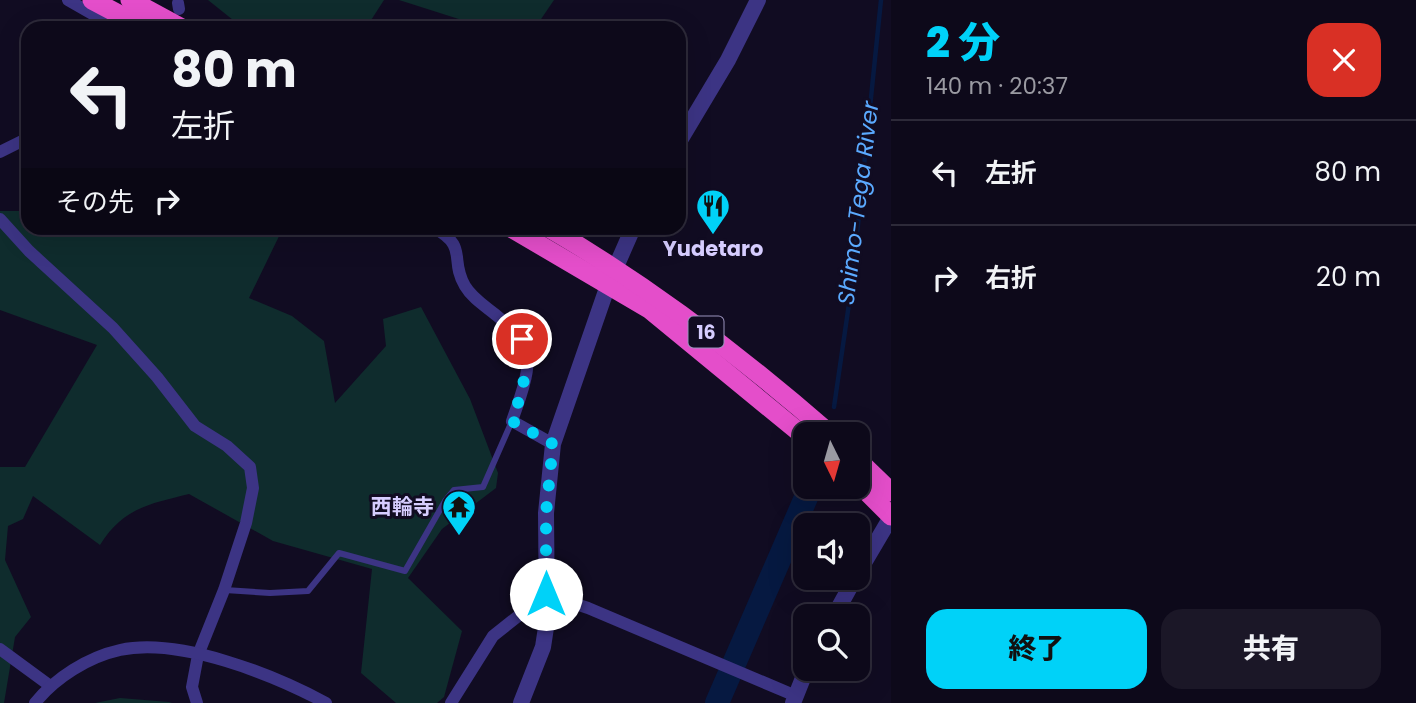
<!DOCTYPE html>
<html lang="ja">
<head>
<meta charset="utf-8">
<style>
	body { margin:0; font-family:Poppins,"Noto Sans JP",sans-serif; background:#1b1727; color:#f1f3f6; height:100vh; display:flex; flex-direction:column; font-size:26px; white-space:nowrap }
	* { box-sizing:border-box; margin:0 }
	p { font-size:23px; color:#9a9aa2 }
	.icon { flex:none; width:38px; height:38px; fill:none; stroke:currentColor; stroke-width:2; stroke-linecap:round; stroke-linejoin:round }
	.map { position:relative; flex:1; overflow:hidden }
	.details { display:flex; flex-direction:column; background:#0d091a; width:525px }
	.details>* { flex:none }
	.banner { position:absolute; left:21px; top:21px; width:665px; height:214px; border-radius:21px; box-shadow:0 7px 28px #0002,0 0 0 2px #2d2a39; background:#0d091a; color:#f1f3f6; overflow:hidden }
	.needle { width:46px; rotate:175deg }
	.tools { position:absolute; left:793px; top:422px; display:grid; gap:14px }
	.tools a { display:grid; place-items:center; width:77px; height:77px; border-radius:14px; background:#0d091a; box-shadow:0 7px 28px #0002,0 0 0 2px #2d2a39; font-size:35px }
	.pin { position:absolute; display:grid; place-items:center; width:60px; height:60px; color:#fff; margin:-30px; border:4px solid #fff; border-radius:50%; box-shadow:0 2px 7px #0007 }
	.me { position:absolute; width:77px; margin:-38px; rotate:0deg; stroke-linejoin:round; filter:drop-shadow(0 0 5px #0008) }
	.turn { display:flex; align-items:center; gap:24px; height:147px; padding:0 35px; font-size:32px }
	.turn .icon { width:91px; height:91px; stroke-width:2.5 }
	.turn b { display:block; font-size:49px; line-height:60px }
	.then { display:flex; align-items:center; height:66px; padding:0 35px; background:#0003; gap:14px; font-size:26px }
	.round { display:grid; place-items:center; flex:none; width:74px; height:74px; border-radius:21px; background:#1b1727 }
	.summary { display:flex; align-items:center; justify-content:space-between; height:119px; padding:0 35px }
	h1 { font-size:42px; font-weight:800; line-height:52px; color:#00d2f8 }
	.cta { display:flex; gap:14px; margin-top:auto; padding:14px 35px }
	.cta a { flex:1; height:80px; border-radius:21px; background:#00d2f8; color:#111; font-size:28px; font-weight:800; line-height:80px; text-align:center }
	.cta a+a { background:#1b1727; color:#f1f3f6 }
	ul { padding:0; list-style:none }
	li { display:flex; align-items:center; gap:21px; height:105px; padding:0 35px; border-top:2px solid #2d2a39 }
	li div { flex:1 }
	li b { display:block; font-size:26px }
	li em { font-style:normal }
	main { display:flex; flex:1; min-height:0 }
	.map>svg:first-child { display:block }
	.green { fill:#0f2c2d }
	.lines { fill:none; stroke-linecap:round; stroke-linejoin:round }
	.stream { stroke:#061941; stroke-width:4.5 }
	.river { stroke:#061941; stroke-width:24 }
	.service { stroke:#3c3484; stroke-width:6 }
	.minor { stroke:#3c3484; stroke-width:12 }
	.tertiary { stroke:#3c3484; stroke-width:16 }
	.trunk { stroke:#e44eca; stroke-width:19 }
	.route { stroke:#00d2f8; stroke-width:12; stroke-dasharray:0 21.6 }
	.labels { text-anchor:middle; stroke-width:6; stroke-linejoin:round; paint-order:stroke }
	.shield { fill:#110c22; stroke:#9b93bd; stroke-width:2 }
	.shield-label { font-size:19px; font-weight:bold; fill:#d6cdff }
	.poi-label { font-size:21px; font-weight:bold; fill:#d6cdff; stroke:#110c22 }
	.water-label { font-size:23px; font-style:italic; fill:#5baaff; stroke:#110c22 }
</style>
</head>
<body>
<main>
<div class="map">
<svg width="891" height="703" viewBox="0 0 891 703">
	<rect width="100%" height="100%" fill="#110c22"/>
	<g class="green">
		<path d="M208 0H384L366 28H243Z"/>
		<path d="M399 0H554L535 28H487Z"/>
		<path d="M0 211H28V228H283L249 298 292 316 324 341 335 403 386 346 383 319 421 307 470 399 498 473 496 488 442 529 408 578 462 631 444 697 437 703H396L361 673 372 569 273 541 189 494C149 504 123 508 100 545L33 496 23 519 8 526 5 560 31 617 15 637 4 703H0V467H25L97 345 0 310Z"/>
		<path d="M120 698 169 702 172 703H95Z"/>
	</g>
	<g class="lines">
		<path class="stream" d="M834 407 852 283 881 0"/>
		<path class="river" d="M717 703 811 486"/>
		<path class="service" d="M225 590 270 593 308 591 339 553 405 571 445 501 454 490 483 487 512 421"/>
		<g class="minor">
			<path d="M68 0 117 28"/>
			<path d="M178 3 179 9"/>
			<path d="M0 152 28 138"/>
			<path d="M0 219 29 251 113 328 157 377 195 426 227 446 250 467 253 488 246 523 224 590 198 655 192 687 197 703"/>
			<path d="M434 228C469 247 449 259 465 286 472 298 485 306 496 315 504 322 514 329 520 337 538 359 519 399 512 421L553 444"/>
			<path d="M0 649 49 685"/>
			<path d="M35 703C55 678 88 657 120 650 180 637 274 675 326 703"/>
			<path d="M451 703 493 636 546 594 588 608 796 696"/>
		</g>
		<g class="tertiary">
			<path d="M679 142 728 60 758 0"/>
			<path d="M858 573 891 517"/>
			<path d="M834 616 855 578"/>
			<path d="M521 703 543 647 547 621 546 513 553 444 608 285 633 228"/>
			<path d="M793 703 807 668"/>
		</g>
		<g class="trunk">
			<path d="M92 0 145 28"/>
			<path d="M130 0 182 28"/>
			<path d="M511 228 649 309 805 437"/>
			<path d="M549 228C650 287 742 357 830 434"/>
			<path d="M858 460 891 492"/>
			<path d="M858 483 891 516"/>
		</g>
	</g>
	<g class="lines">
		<path class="route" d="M522 339C530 371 522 391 512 421L553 444 546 513V594"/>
	</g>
	<defs>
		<g id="restaurant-pin" transform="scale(1.75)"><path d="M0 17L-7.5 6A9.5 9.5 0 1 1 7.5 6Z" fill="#00d2f8" stroke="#110c22"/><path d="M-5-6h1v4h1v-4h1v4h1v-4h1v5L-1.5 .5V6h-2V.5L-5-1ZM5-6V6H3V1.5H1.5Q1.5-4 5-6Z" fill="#111"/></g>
		<g id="temple-pin" transform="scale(1.75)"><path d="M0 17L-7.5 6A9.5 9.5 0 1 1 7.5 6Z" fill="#00d2f8" stroke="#110c22"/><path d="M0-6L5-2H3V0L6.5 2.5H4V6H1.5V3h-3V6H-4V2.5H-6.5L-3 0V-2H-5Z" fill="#111"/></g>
	</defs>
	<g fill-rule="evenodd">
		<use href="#restaurant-pin" x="713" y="206"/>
		<use href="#temple-pin" x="459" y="507"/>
	</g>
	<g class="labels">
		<rect class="shield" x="688.5" y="316.5" width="35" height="31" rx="5"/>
		<g class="shield-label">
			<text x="706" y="339">16</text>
		</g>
		<g class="poi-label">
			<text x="713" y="256">Yudetaro</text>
			<text x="434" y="514" text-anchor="end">西輪寺</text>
		</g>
		<g class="water-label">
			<text transform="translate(858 203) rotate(-83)" y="8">Shimo-Tega River</text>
		</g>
	</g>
</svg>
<div class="tools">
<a><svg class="needle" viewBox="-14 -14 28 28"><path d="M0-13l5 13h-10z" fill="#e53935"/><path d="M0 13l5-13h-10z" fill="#9a9aa2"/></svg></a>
<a><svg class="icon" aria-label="sound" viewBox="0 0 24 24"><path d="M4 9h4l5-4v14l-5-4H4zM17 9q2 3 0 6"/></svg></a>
<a><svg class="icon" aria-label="search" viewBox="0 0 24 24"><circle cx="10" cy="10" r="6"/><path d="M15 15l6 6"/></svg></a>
</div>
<div class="pin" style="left:522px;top:339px;background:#d93025"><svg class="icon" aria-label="arrive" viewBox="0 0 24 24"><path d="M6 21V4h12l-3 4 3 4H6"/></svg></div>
<svg class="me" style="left:546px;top:594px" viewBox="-20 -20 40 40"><circle r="19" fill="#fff"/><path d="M0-13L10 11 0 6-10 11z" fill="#00d2f8"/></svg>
<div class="banner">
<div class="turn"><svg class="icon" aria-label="left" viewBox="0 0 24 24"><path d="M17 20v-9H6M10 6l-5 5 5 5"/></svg><div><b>80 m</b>左折</div></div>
<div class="then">その先<svg class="icon" aria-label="right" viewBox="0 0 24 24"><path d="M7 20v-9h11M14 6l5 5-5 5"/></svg></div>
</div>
</div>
<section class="details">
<div class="summary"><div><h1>2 分</h1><p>140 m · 20:37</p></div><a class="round" style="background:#d93025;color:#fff"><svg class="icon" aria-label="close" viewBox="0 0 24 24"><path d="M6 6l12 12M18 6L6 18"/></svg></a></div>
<ul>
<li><svg class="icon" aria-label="left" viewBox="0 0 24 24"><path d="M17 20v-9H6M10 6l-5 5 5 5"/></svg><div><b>左折</b></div><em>80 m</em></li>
<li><svg class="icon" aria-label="right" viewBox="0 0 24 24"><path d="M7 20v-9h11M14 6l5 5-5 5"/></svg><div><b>右折</b></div><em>20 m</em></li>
</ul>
<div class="cta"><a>終了</a><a>共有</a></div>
</section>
</main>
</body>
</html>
